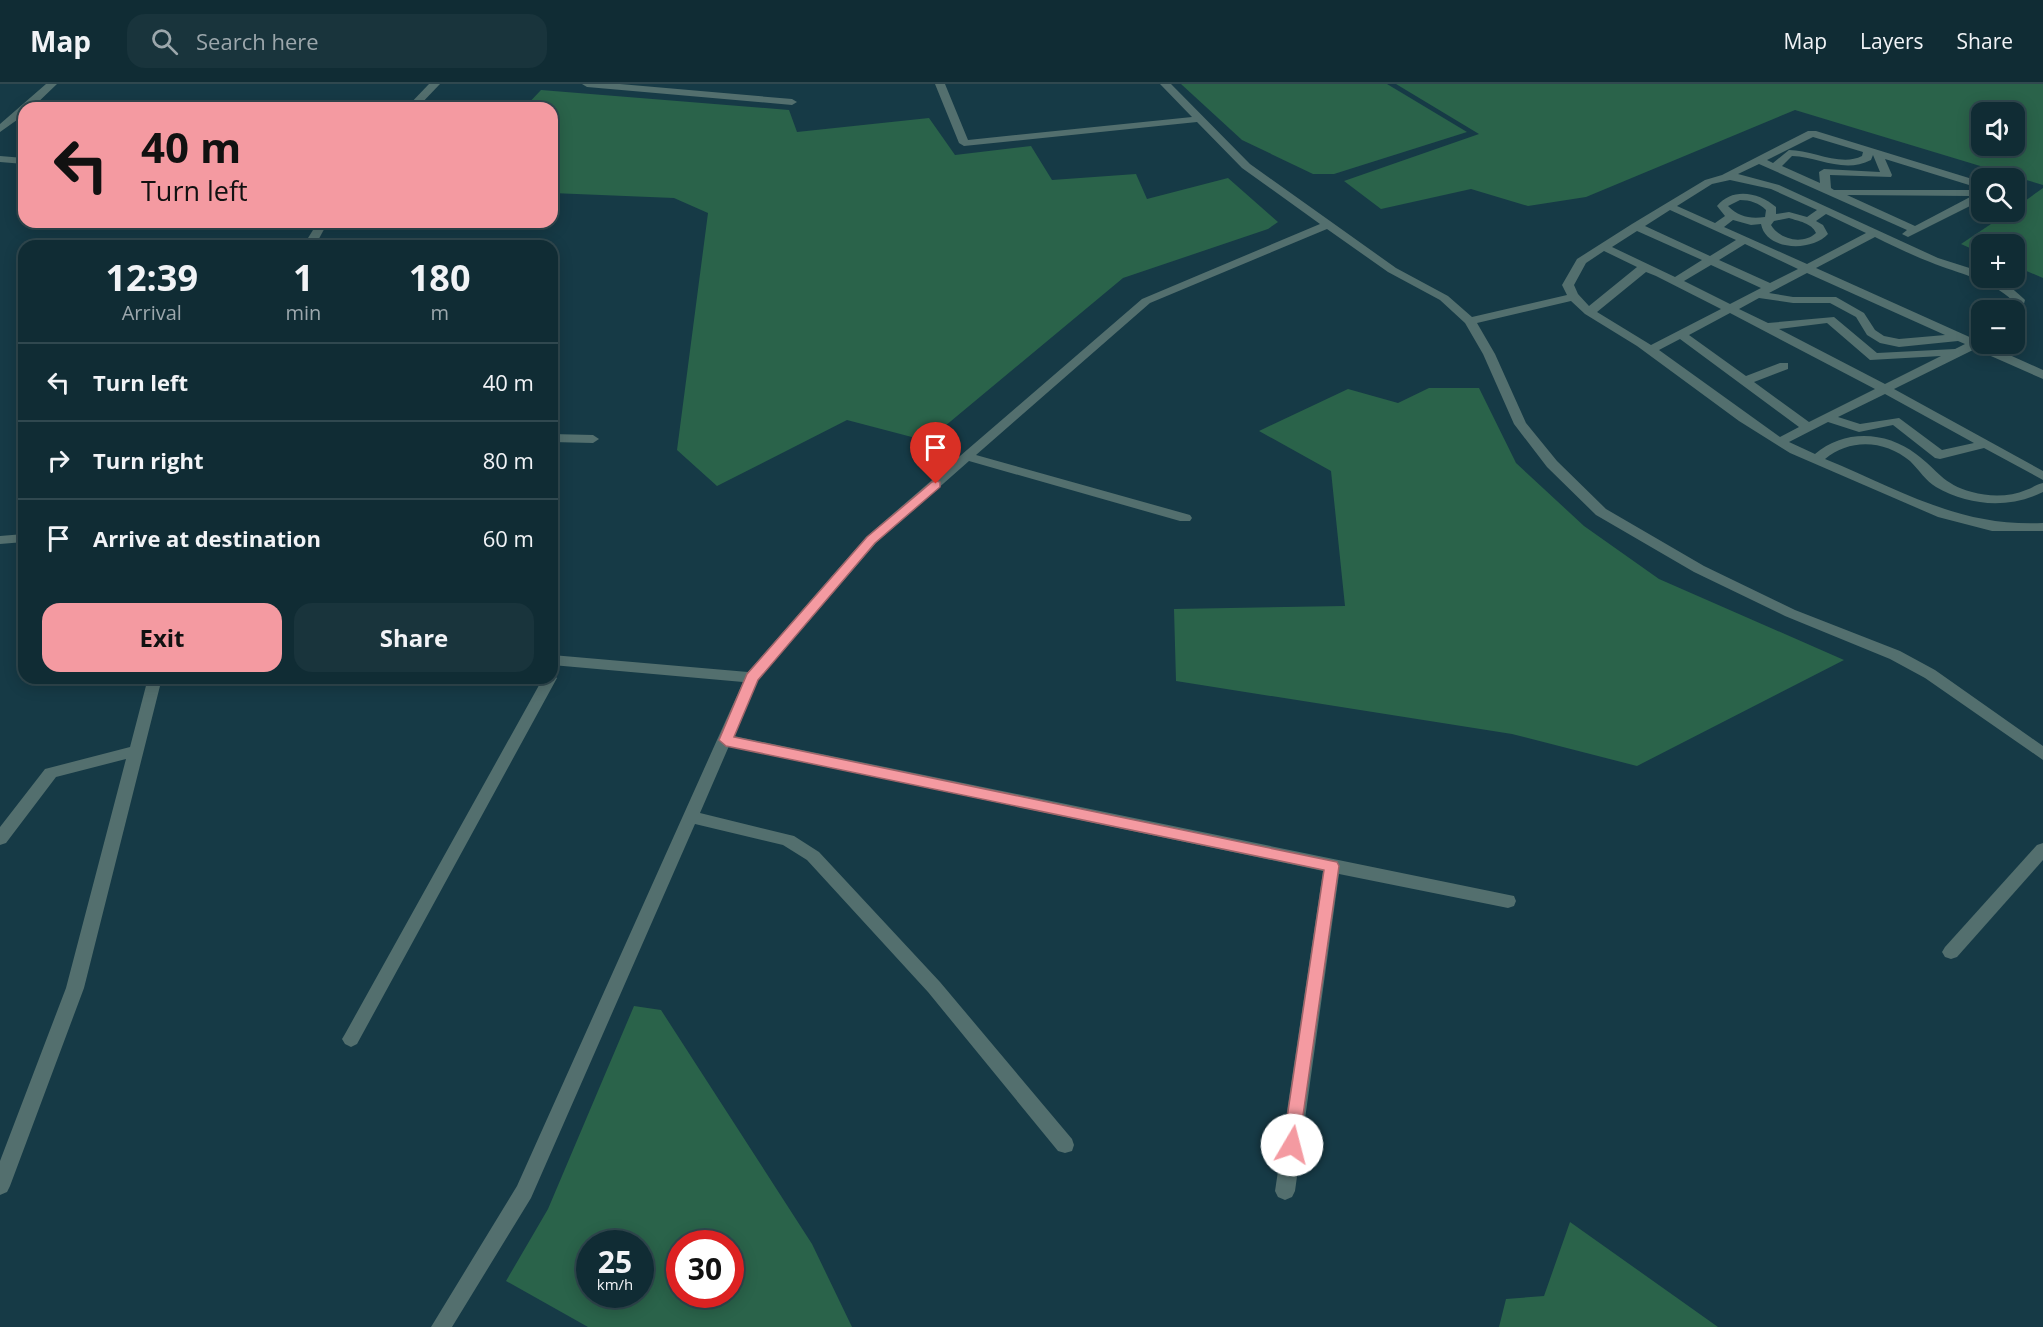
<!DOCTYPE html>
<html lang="en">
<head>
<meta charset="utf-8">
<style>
	body { margin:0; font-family:"Open Sans",sans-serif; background:#19343c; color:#f1f3f6; height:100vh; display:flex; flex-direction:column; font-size:22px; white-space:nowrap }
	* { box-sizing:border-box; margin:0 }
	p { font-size:20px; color:#9ca7ac }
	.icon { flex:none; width:33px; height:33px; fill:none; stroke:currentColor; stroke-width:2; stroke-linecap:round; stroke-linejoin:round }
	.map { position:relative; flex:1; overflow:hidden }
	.sheet { position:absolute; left:18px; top:156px; width:540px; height:444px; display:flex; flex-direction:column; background:#102c34; border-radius:18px; box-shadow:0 3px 15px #0003,0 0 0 2px #30484f }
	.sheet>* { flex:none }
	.top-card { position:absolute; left:18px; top:18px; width:540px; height:126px; border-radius:18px; box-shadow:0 3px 15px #0003,0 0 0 2px #30484f; background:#f49aa1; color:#111; overflow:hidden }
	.tools { position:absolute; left:1971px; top:18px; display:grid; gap:12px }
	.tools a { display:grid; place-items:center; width:54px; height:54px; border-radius:12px; background:#102c34; box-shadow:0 3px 15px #0003,0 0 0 2px #30484f; font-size:30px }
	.speed { position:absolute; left:576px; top:1146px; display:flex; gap:12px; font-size:30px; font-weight:700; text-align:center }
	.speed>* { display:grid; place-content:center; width:78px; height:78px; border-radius:50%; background:#102c34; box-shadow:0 3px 15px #0003,0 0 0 2px #30484f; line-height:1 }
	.speed small { font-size:15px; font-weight:400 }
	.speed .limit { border:9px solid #d22; background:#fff; color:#111 }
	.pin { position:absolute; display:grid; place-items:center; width:51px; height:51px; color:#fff; margin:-62px -26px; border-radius:50% 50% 50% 0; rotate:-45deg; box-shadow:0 0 6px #0007 }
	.pin .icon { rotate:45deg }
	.me { position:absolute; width:66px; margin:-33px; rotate:8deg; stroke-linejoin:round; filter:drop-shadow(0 0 4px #0008) }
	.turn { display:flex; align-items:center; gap:21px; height:126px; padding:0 24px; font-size:27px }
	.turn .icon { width:78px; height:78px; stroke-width:2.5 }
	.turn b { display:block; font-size:42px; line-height:51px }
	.eta { display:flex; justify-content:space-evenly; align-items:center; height:102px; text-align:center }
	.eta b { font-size:36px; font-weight:700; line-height:42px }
	.button { display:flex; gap:12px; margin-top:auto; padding:12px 24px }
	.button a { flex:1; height:69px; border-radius:18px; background:#f49aa1; color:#111; font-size:24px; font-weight:700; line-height:69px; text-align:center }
	.button a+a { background:#19343c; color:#f1f3f6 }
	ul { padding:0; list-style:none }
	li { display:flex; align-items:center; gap:18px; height:78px; padding:0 24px; border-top:2px solid #30484f }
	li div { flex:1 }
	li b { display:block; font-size:22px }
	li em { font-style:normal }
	header { display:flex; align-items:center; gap:36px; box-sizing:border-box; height:84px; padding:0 30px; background:#102c34; border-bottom:2px solid #30484f }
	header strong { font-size:28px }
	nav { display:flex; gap:33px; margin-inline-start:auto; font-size:21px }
	.search { width:420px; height:54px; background:#19343c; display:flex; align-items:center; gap:15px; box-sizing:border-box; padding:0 21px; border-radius:18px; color:#9ca7ac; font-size:22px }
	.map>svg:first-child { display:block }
	.green { fill:#2a634a; fill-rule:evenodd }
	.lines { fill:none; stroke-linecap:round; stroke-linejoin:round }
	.minor { fill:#536f6e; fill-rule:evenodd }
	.route { fill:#f49aa1; stroke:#9f6469; stroke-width:1.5 }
</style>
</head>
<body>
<header>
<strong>Map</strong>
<div class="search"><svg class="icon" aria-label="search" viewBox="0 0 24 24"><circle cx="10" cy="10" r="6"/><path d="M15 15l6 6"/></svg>Search here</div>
<nav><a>Map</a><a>Layers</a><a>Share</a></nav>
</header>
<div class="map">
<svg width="2043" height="1243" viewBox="0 0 2043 1243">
	<rect width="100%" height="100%" fill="#163a46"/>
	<g class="green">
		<path d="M1181 0H1387L1467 48 1334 90H1313L1242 56Z"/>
		<path d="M1396 0H2043V101L1795 26 1586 113 1528 122 1471 105 1381 125 1344 97 1479 50ZM2014 28V62H1982V28Z"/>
		<path d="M541 6 789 26 797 48 929 34 955 71 1031 62 1052 96 1136 90 1147 115 1228 94 1278 138 1268 145 1123 194 927 357 847 336 717 402 677 366 708 129 674 114 552 109V24H524Z"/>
		<path d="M2043 104V194L2015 182 2014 160H1982L1981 169 1961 160 2009 128H2014L2015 124Z"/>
		<path d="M1429 304H1479L1516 379 1584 442 1659 495 1844 576 1637 682 1512 650 1176 597 1174 525 1345 522 1331 387 1259 347 1348 305 1398 319Z"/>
		<path d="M634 922 661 926 812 1160 852 1243H588L506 1197 548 1125ZM590 1160H640V1210H590ZM680 1160H730V1210H680Z"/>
		<path d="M1570 1138 1718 1243H1499L1506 1215 1544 1212Z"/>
	</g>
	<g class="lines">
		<g class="minor">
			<path d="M46 0H57L32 24H24V31L0 48V40Z"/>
			<path d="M429 0H440L417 24H406Z"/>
			<path d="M582 0H620L792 15 797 18 792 21 587 3Z"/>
			<path d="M935 0H945L968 56 1192 33 1160 0H1171L1250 80 1396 184 1448 212 1472 233 1567 211 1562 201 1577 175 1632 140 1705 96 1722 91 1808 47H1816L1982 98V105L1885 75 1892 91 1891 93 1830 91 1831 104 1834 106H1982V116L1908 153 1902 150 1907 146 1759 80 1738 90 1779 101 1938 174 1982 188V194C2000 194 2010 202 2023 214L2025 216 2020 234 2014 237V226H2010L2013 217C1990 195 1959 190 1930 178 1912 171 1893 162 1875 153L1816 184 2043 286V295L1975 265 1894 305 2043 387V396L1984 364 1940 375 1935 374 1893 341 1859 348 1828 338 1789 358 1815 370C1844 345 1886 347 1916 370 1938 386 1942 400 1972 408 1989 413 2010 413 2026 406 2032 404 2037 400 2043 399V408C2009 425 1969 422 1936 403 1926 397 1919 386 1910 377 1885 356 1850 354 1825 375 1901 406 1958 443 2043 439V447H1992L1938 433 1790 369 1739 337 1637 262 1585 230 1571 217 1477 239 1495 270 1526 339 1557 377 1606 425 1704 482 1795 526 1900 567 1935 586 2043 662V676L1925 594 1890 575 1785 532 1694 488 1596 431 1547 383 1514 340 1483 270 1465 239 1440 216 1388 188 1327 145 1150 219 976 371 1190 431 1192 434 1190 437H1180L969 377 876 459 758 596 734 652 1514 812 1516 817 1514 822 1508 824 1339 790 1295 1107 1292 1113 1285 1116 1278 1113 1275 1107 1323 787 729 662 700 729 794 752 819 768 940 898 1072 1055 1074 1061 1072 1067 1065 1069 1058 1067 928 908 807 776 783 761 695 740 531 1114 452 1243H431L517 1102 743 598 552 581V571L748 588 866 453 1142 215 1320 140 1242 84 1197 38 964 62 959 59ZM1813 53 1863 68 1862 72C1841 83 1812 66 1789 66L1773 79 1767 76ZM1873 71 1880 88 1824 85 1819 88 1820 99 1782 82 1792 72C1819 73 1844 90 1871 76ZM1730 96 1771 105 1817 126 1807 133 1789 128 1776 130V123C1759 108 1732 103 1717 122L1725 132 1715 139 1677 122 1712 100ZM1847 111 1972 112 1915 142ZM1740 116C1750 116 1759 119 1766 126L1765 133C1750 135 1739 133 1728 122ZM1670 126 1736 156 1710 172 1645 142ZM1826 130 1866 149 1807 180 1724 143 1733 136 1751 141 1761 140C1766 167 1812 168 1828 150L1823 141 1816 137ZM1789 134C1798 137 1812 139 1816 149 1803 161 1780 156 1771 141L1774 137ZM1637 147 1702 176 1675 193 1612 163ZM1745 160 1798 185 1770 199 1719 176ZM1604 167 1637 183 1589 222 1578 210 1574 201 1586 179ZM1711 181 1761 204 1730 220 1684 197ZM1646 188 1656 192 1721 225 1651 261 1597 228ZM1807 189 1945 251 1899 255 1884 252 1875 246 1864 229 1836 213H1793L1769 209ZM1759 214 1793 219H1830L1856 233 1867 251 1880 259 1899 263 1958 257 1965 260 1955 265 1877 269 1834 233 1768 239 1739 225ZM1730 229 1875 305 1809 338 1754 298 1788 285V279H1780L1746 292 1689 251ZM1827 239 1870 276 1941 272 1885 300 1779 245ZM1680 255 1799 343 1780 353 1659 266ZM1885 310 1974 359 1942 366 1899 334 1860 340 1838 333Z"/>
			<path d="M0 72 24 74V80L0 78Z"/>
			<path d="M318 138H328L315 162H303Z"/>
			<path d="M552 350 593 351 599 355 593 359 552 358Z"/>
			<path d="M24 450V458L0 460V452Z"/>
			<path d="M552 589 557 594 357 960 351 963 345 960 342 955 345 950 543 594H552Z"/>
			<path d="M148 594H162L84 904 10 1102 7 1108 0 1111V1077L66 904 126 675 56 693 6 759 0 761V743L45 685 130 663Z"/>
			<path d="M2043 759V776L1957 873 1951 875 1945 873 1942 868 1945 863 2037 761Z"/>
		</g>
	</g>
	<path class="route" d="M936 397 940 398V403L875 459 758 596 734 653 1337 778 1339 782 1298 1066 1292 1068 1285 1066 1283 1061 1324 786 726 662 719 656 747 590 867 453 932 398Z"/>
</svg>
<div class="tools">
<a><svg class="icon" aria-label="sound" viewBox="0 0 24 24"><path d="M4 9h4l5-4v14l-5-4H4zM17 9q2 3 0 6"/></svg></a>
<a><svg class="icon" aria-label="search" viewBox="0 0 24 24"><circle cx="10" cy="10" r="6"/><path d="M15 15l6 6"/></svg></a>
<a>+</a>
<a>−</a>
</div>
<div class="speed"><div>25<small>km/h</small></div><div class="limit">30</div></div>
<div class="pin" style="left:936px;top:400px;background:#d93025"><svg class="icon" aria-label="arrive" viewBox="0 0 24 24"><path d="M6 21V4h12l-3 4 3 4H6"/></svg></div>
<svg class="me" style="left:1292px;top:1061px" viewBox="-20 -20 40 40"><circle r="19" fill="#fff"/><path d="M0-13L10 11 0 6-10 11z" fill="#f49aa1"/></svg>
<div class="top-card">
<div class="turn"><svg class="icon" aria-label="left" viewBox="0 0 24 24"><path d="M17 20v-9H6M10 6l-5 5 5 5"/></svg><div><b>40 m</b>Turn left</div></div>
</div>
<section class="sheet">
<div class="eta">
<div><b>12:39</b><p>Arrival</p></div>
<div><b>1</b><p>min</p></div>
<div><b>180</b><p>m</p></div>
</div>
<ul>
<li><svg class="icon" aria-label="left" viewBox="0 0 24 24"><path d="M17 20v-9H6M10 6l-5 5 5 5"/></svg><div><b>Turn left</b></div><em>40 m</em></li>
<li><svg class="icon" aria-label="right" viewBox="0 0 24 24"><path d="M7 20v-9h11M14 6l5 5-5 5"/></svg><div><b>Turn right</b></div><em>80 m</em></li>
<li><svg class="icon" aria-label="arrive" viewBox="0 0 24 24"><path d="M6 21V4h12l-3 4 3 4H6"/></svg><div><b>Arrive at destination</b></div><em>60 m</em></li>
</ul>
<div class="button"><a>Exit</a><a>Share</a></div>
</section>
</div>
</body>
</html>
